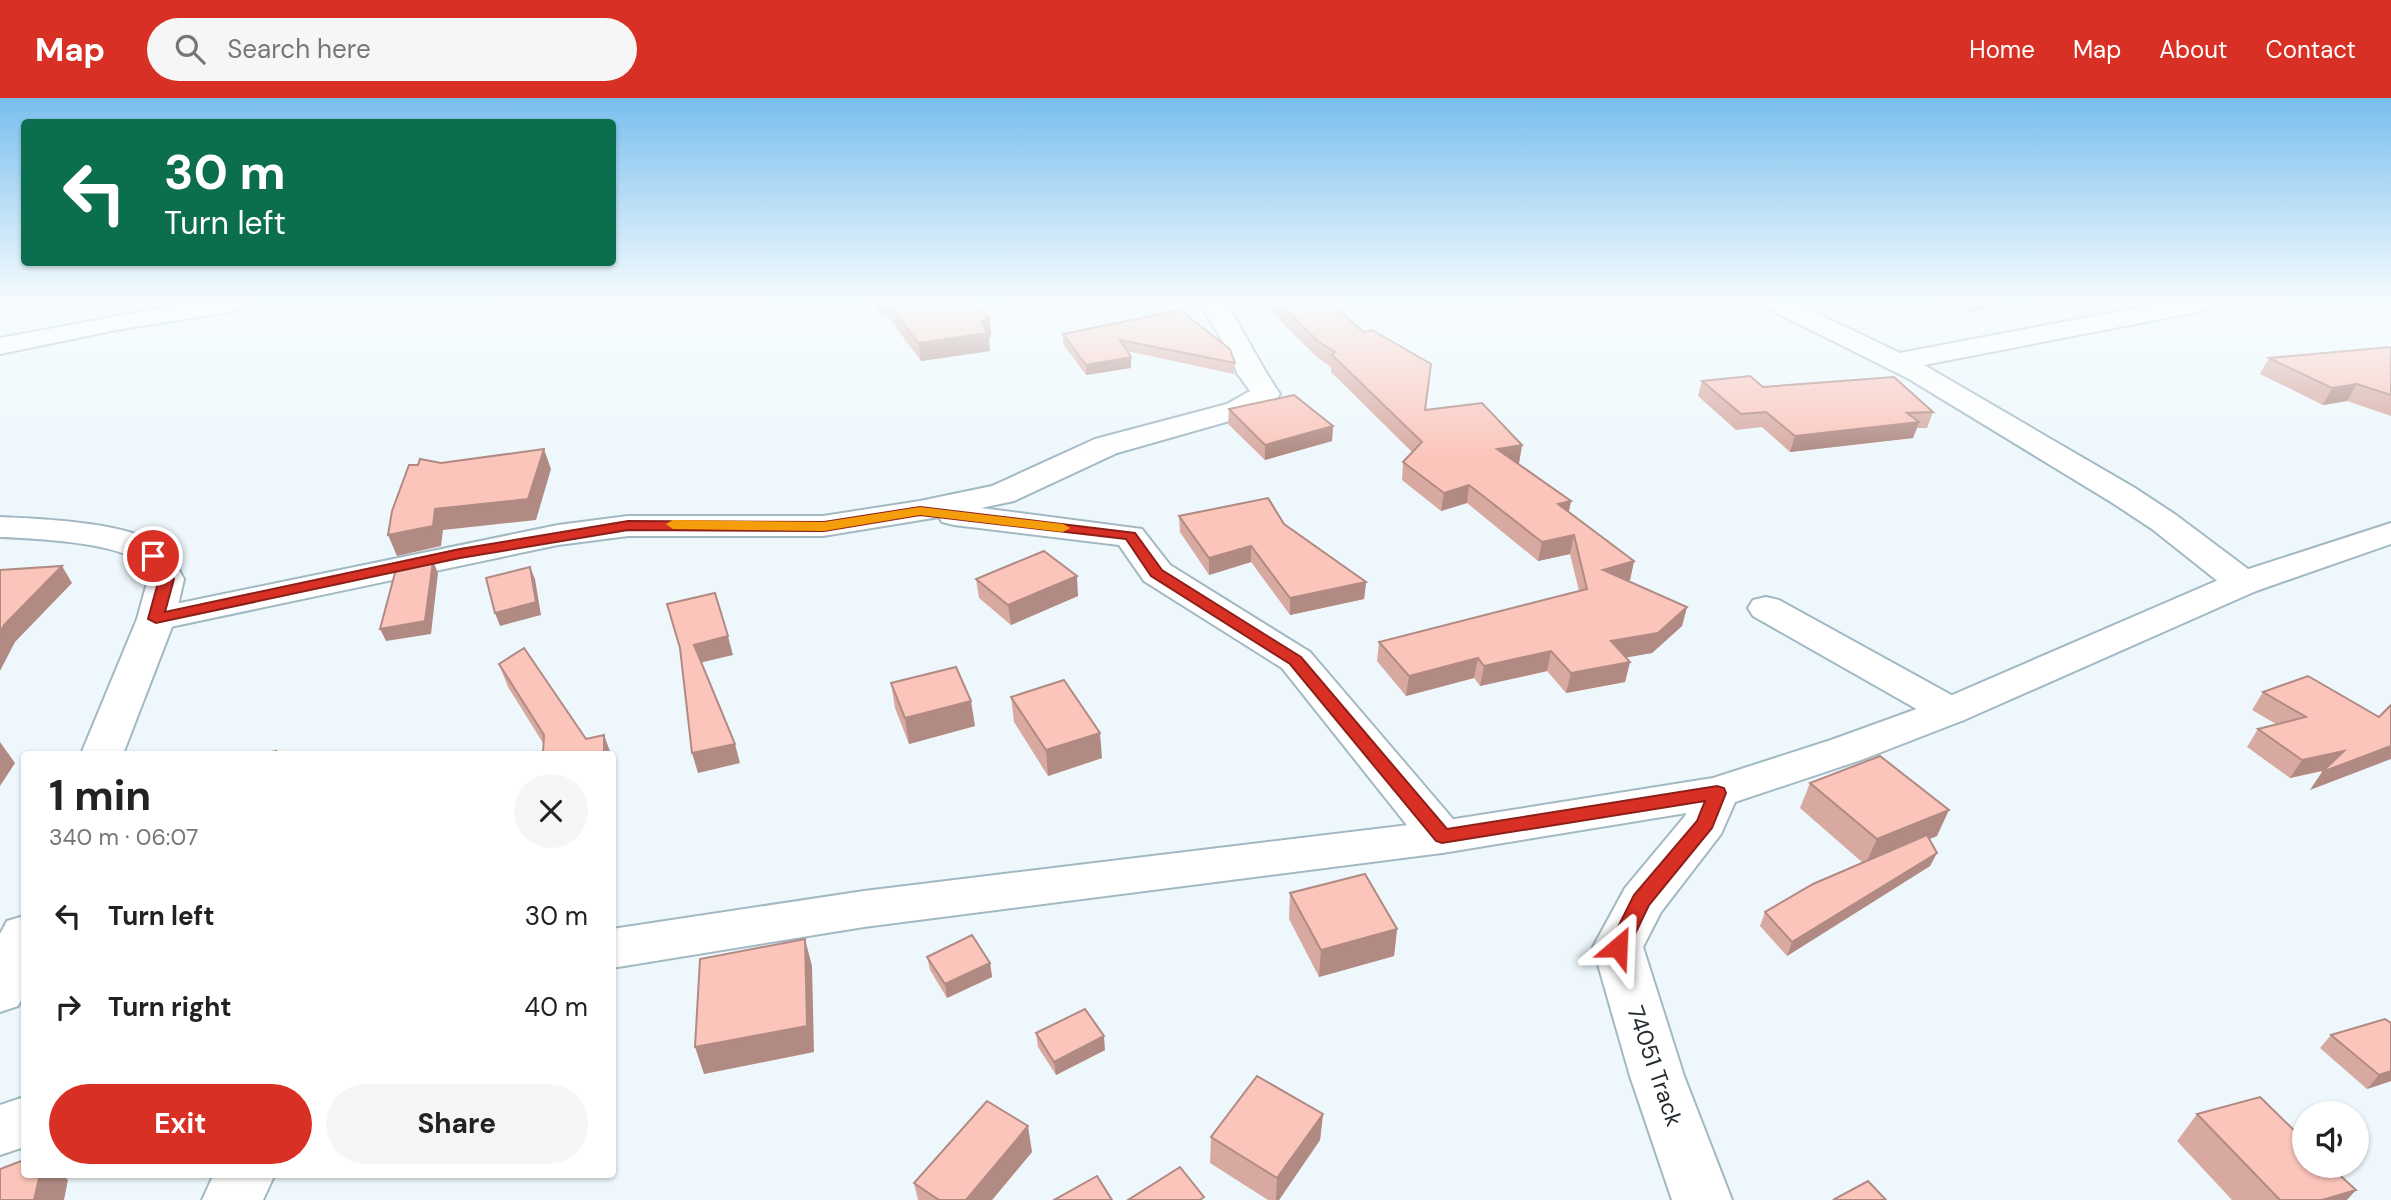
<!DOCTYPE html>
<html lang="en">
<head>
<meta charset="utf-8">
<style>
	body { margin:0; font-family:"DM Sans",sans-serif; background:#f6f6f6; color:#222; height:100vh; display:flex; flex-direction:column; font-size:26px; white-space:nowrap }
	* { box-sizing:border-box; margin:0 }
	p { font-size:23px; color:#767676 }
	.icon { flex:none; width:38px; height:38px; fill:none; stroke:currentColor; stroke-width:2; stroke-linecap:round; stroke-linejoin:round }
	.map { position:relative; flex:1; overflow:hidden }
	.panel { position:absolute; left:21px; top:653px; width:595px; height:427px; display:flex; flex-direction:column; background:#fff; border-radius:7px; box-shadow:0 2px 5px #0004 }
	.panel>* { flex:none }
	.top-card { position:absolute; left:21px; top:21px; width:595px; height:147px; border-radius:7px; box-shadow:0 2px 5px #0004; background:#0b6e4f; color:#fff; overflow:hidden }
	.buttons { position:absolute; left:2292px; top:1003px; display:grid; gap:14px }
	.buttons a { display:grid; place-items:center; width:77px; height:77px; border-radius:50%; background:#fff; box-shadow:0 2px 5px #0004; font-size:35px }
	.pin { position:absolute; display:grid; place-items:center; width:60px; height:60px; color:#fff; margin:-30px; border:4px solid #fff; border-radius:50%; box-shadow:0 2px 7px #0007 }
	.me { position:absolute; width:77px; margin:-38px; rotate:26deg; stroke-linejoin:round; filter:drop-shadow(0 0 5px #0008) }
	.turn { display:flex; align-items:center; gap:24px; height:147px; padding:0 28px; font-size:32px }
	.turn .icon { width:91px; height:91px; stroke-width:2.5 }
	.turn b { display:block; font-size:49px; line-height:60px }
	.round { display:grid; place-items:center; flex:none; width:74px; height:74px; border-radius:37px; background:#f6f6f6 }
	.headline { display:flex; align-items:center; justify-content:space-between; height:119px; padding:0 28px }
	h1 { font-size:42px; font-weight:700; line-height:52px }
	.primary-button { display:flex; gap:14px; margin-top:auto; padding:14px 28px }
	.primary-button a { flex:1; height:80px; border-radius:42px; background:#d93025; color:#fff; font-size:28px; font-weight:700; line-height:80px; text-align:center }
	.primary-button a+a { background:#f6f6f6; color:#222 }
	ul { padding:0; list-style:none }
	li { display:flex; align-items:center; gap:21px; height:91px; padding:0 28px }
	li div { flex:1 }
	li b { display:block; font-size:26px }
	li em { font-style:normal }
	header { display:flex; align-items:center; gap:42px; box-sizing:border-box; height:98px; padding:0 35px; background:#d93025; color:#fff }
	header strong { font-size:33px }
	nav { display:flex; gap:38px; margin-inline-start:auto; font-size:24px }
	.search { width:490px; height:63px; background:#f6f6f6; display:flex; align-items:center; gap:18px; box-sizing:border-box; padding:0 24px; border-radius:38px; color:#767676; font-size:26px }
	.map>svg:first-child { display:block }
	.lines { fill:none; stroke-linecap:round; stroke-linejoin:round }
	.minor-casing { stroke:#a2b9c4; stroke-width:4 }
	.tertiary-casing { stroke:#a2b9c4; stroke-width:4 }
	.minor { fill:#fff; fill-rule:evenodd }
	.tertiary { fill:#fff; fill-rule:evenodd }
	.wall { fill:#d8a9a1 }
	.shaded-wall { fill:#b08a83 }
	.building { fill:#fbc5bb; stroke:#b08a83; stroke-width:2 }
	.route { fill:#d93025; stroke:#8d1f18; stroke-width:2 }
	.slow { fill:#f59e0b }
	.labels { text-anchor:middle; stroke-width:7; stroke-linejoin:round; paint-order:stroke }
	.near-street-label { font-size:23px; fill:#212a2e; stroke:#fff }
</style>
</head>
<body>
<header>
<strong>Map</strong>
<div class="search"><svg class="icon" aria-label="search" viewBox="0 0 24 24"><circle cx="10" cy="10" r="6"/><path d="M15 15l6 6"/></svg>Search here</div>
<nav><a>Home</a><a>Map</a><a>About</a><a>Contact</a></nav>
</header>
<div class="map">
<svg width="2391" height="1102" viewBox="0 0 2391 1102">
	<rect width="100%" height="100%" fill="#eef8fc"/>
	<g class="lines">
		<g class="minor-casing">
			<g id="minor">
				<path d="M188 205H249L245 210 236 213 116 232 0 256V240Z"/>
				<path d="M1200 205H1226C1245 235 1260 267 1280 296L1276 302 1247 318 1117 355 1014 403 981 410 1142 431 1170 467 1310 554 1458 727 1465 739 1458 751 1442 755 1426 751 1282 570 1144 483 1119 447 954 427 942 424 939 419 823 438H628L558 447 156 532 143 529 137 521 143 513 156 510 558 427 628 418H823L920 403 992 388 1095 341 1227 306 1250 293 1237 275 1233 261Z"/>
				<path d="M1763 205H1796L1900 255 2163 205H2215L2211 210 2202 213 1924 267 2135 390 2176 417 2256 477 2261 485 2256 493 2243 496 2230 493 2152 431 2111 404 1909 281 1767 210Z"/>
				<path d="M1766 499 1779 502 1964 604 1970 613 1964 622 1950 626 1936 622 1753 518 1748 510 1753 502Z"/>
				<path d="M1717 680 1733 684 1739 695 1721 736 1661 814 1643 849 1684 978 1732 1102H1672L1630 978 1593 849 1625 790 1685 718 1701 684Z"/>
				<path d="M214 1076H275L263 1102H202Z"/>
			</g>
		</g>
		<g class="tertiary-casing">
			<g id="tertiary">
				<path d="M0 419C42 421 130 424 163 449 173 457 178 471 184 481L175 521 123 656H81L137 521 148 481C146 477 144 470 141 466 122 444 29 440 0 439Z"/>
				<path d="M2391 425V446L2256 493 1964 622 1861 662 1717 710 1442 755 864 829 612 870V831L864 793 1442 723 1713 680 1831 642 1936 604 2230 477Z"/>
				<path d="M24 818V896L18 908 0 914V836L7 823Z"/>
				<path d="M24 999V1049L0 1057V1007Z"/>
			</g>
		</g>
		<use href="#minor" class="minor"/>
		<use href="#tertiary" class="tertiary"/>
	</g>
	<g class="wall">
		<path d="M873 205H975L990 221 991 239H989L990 253 921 263 885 215 881 216Z"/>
		<path d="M1272 205H1332L1363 234 1430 283 1425 312 1522 347 1519 365H1518L1571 403 1569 414 1634 463 1630 482 1627 483 1687 509 1682 528 1652 555 1626 559 1630 564 1625 584 1566 595 1547 573 1480 588 1474 580 1406 598 1377 563 1379 544 1579 493 1570 456 1538 463 1467 405 1441 413 1402 382 1403 364 1412 354 1331 274V269L1318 260 1271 214Z"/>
		<path d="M1949 205H2000L1972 214Z"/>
		<path d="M1063 236 1230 251 1235 265 1234 276 1127 253 1131 259V270L1086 277 1063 246Z"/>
		<path d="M2391 249V318L2347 303 2323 307 2260 276 2269 260Z"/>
		<path d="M1702 283 1763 289 1933 314 1927 330H1917L1913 340 1790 354 1762 329 1736 332 1698 298Z"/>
		<path d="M1229 311 1333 328 1332 343 1265 362 1228 326Z"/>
		<path d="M1179 418 1366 484 1364 501 1290 517 1251 464 1209 477 1180 434Z"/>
		<path d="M976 481 1078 498 1011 527 979 500Z"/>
		<path d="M499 566 586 641 543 645 508 589Z"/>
		<path d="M891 585 975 628 909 646 895 610Z"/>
		<path d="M2263 594 2379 619 2310 692 2323 673 2290 680 2247 649 2258 631 2276 626 2252 612Z"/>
		<path d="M1011 599 1102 660 1048 678 1014 624Z"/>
		<path d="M1810 685 1937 738 1929 741 1937 755 1930 768 1787 858 1760 828 1765 814 1863 765 1800 710Z"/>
		<path d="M1290 795 1397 831 1394 858 1319 879 1289 821Z"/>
		<path d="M927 859 990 865 992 879 947 900 930 872Z"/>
		<path d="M2391 925V983L2367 991 2320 950 2331 937Z"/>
		<path d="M1036 935 1105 952 1056 977 1038 949Z"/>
		<path d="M1323 1016 1320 1042 1279 1102H1268L1210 1065 1211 1039Z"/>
		<path d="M2197 1016 2347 1102H2232L2177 1043Z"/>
		<path d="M1032 1054 992 1102H918L914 1085Z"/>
	</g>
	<g class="shaded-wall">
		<path d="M879 205H884L885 215 881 216Z"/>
		<path d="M1975 205H2000L1972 214Z"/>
		<path d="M990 221 991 239H989L990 253 921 263 918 245 981 223Z"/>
		<path d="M1131 259V270L1086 277V267Z"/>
		<path d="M2357 286 2347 303 2323 307 2332 290Z"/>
		<path d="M1919 324 1913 340 1790 354 1795 338Z"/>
		<path d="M1333 328 1332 343 1265 362V347Z"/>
		<path d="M1522 347 1519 365 1494 368 1497 351Z"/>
		<path d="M544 351 551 371 536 422 443 432 441 448 397 458 388 437Z"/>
		<path d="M1469 387 1467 405 1441 413 1444 395Z"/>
		<path d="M1571 403 1567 421 1558 406Z"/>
		<path d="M1574 437 1570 456 1538 463 1542 444Z"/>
		<path d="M1251 448V464L1209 477V460Z"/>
		<path d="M433 463 438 475 431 536 386 543 380 531Z"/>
		<path d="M1634 463 1630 482 1598 491 1603 472Z"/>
		<path d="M62 468 72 485 15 544 0 573V534L4 527Z"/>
		<path d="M530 469 535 481 541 517 500 528 495 515Z"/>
		<path d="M1077 478 1078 498 1011 527 1008 507Z"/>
		<path d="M1366 484 1364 501 1290 517V500Z"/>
		<path d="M1687 509 1682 528 1652 555 1607 563 1611 543Z"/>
		<path d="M728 538 733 557 699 565 694 547Z"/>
		<path d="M1551 553 1547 573 1480 588 1484 568Z"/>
		<path d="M1478 560 1474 580 1406 598 1409 578Z"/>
		<path d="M1630 564 1625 584 1566 595 1571 575Z"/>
		<path d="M971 603 975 628 909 646 905 620Z"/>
		<path d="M1100 635 1102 660 1048 678 1046 652Z"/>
		<path d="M604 637 611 656H604Z"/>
		<path d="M0 644 15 665 0 688Z"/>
		<path d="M735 646 740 665 698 675 692 655Z"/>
		<path d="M2391 648V661L2310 692 2322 674 2329 671 2290 680 2302 662 2344 653Z"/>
		<path d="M612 667 614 753H612Z"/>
		<path d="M1949 712 1937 738 1865 767 1877 741Z"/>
		<path d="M1937 755 1930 768 1787 858 1792 844Z"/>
		<path d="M1397 831 1394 858 1319 879 1321 852Z"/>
		<path d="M805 841 812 868 814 954 704 976 695 949Z"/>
		<path d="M990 865 992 879 947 900 945 886Z"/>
		<path d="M1104 938 1105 952 1056 977 1054 964Z"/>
		<path d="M2391 973V983L2367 991 2379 977Z"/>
		<path d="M1323 1016 1320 1042 1279 1102H1276L1277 1080Z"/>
		<path d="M1028 1028 1032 1054 992 1102H966Z"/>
		<path d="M40 1076H62L68 1082 64 1102H34Z"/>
		<path d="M2356 1092 2347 1102H2322Z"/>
	</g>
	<g class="building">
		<path d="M888 205H975L990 221 981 223 988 235 918 245Z"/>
		<path d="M1278 205H1332L1363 234 1372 232 1431 266 1425 312 1482 305 1522 347 1497 351 1571 403 1558 406 1634 463 1603 472 1687 509 1658 535 1611 543 1630 564 1571 575 1551 553 1484 568 1478 560 1409 578 1379 544 1587 491 1574 437 1542 444 1469 387 1444 395 1403 364 1422 344 1332 257 1335 254 1319 244Z"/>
		<path d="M1180 212 1230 251 1235 265 1120 242 1131 259 1086 267 1063 236Z"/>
		<path d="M2391 249V297L2357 286 2332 290 2269 260Z"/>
		<path d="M1750 278 1763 289 1894 279 1933 314 1907 315 1919 324 1795 338 1766 314 1741 316 1702 283Z"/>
		<path d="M1294 297 1333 328 1265 347 1229 311Z"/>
		<path d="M544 351 528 401 435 411 433 428 388 437 392 413 409 367H418L420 361 441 365Z"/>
		<path d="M1268 400 1284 426 1366 484 1290 500 1251 448 1209 460 1179 418Z"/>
		<path d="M1044 453 1077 478 1008 507 976 481Z"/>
		<path d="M433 463 425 523 380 531 396 471Z"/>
		<path d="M62 468 4 527 0 534V472Z"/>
		<path d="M530 469 536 504 495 515 486 480Z"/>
		<path d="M715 495 728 538 694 547 735 646 692 655 680 550 667 506Z"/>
		<path d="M524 550 586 641 604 637V656H543L544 637 499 566Z"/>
		<path d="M956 569 971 603 905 620 891 585Z"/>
		<path d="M2308 578 2379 619 2391 607V648L2322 674 2344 653 2302 662 2258 631 2306 619 2263 594Z"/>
		<path d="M1064 582 1100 635 1046 652 1011 599Z"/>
		<path d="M276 653V656H263Z"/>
		<path d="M1880 658 1949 712 1877 741 1810 685Z"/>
		<path d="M1927 737 1937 755 1792 844 1765 814 1813 786Z"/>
		<path d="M1365 776 1397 831 1321 852 1290 795Z"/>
		<path d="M972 837 990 865 945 886 927 859Z"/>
		<path d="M805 841 807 928 695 949 700 861Z"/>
		<path d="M1085 911 1104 938 1054 964 1036 935Z"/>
		<path d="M2385 921 2391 925V973L2379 977 2331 937Z"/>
		<path d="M1257 978 1323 1016 1277 1080 1211 1039Z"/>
		<path d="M2260 999 2305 1043V1068H2330L2356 1092 2322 1102H2280L2197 1016Z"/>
		<path d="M987 1003 1028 1028 966 1102H939L914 1085Z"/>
		<path d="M24 1062V1076H40L34 1102H0V1071Z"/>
		<path d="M1180 1069 1204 1099 1200 1102H1128Z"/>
		<path d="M1097 1078 1112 1102H1054Z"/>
		<path d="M1868 1083 1886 1102H1833Z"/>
	</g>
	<linearGradient id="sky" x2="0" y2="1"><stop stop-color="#79bfee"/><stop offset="0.57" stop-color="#f7fcfe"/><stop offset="1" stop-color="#f7fcfe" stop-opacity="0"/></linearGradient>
	<rect width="2391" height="359" fill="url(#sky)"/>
	<path class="route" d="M920 409 1135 435 1162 472 1301 559 1447 731 1717 688 1724 690 1726 695 1712 730 1649 807 1626 855 1618 857 1611 855 1608 849 1634 797 1697 723 1705 703 1442 745 1436 743 1290 566 1151 478 1126 441 920 417 824 433 628 432 460 460 156 525 148 521 159 481 146 458 153 453 158 455 174 481 165 514 460 451 628 423 824 424Z"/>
	<path class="slow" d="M920 409 1063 426 1070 430 1063 434 920 417 824 433 673 431 666 426 673 422 824 424Z"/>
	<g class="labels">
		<g class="near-street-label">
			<text transform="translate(1655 968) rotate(71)" y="8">74051 Track</text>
		</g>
	</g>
</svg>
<div class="buttons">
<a><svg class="icon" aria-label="sound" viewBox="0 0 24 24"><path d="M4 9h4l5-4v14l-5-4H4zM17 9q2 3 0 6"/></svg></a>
</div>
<div class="pin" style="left:153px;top:458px;background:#d93025"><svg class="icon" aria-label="arrive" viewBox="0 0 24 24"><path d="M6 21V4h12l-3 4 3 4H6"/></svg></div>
<svg class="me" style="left:1618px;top:849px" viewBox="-20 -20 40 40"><path d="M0-17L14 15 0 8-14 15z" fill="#d93025" stroke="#fff" stroke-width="4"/></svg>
<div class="top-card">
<div class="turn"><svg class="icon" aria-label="left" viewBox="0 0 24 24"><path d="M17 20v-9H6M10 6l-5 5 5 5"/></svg><div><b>30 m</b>Turn left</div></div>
</div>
<section class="panel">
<div class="headline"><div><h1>1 min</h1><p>340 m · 06:07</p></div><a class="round"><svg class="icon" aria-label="close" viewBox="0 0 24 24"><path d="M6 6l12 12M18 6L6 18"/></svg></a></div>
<ul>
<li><svg class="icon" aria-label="left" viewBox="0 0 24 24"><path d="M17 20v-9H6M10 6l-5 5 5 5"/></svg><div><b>Turn left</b></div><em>30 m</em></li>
<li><svg class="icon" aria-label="right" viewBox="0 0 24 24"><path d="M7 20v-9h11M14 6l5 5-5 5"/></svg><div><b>Turn right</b></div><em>40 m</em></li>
</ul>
<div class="primary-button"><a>Exit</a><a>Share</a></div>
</section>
</div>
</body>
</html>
